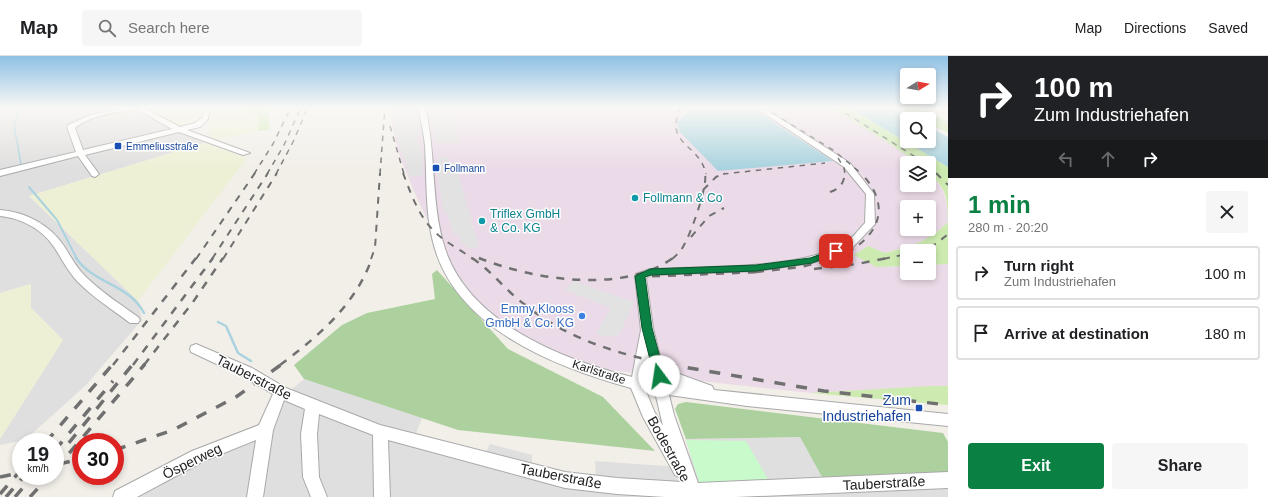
<!DOCTYPE html>
<html lang="en">
<head>
<meta charset="utf-8">
<style>
	body { margin:0; font-family:Arial,sans-serif; background:#f6f6f6; color:#202124; height:100vh; display:flex; flex-direction:column; font-size:15px; white-space:nowrap }
	* { box-sizing:border-box; margin:0 }
	p { font-size:13px; color:#757577 }
	.icon { flex:none; width:22px; height:22px; fill:none; stroke:currentColor; stroke-width:2; stroke-linecap:round; stroke-linejoin:round }
	.map { position:relative; flex:1; overflow:hidden }
	.drawer { display:flex; flex-direction:column; background:#fff; width:320px }
	.drawer>* { flex:none }
	.hud { background:#202124; color:#fff; overflow:hidden }
	.needle { width:26px; rotate:79deg }
	.controls { position:absolute; left:900px; top:12px; display:grid; gap:8px }
	.controls a { display:grid; place-items:center; width:36px; height:36px; border-radius:4px; background:#fff; box-shadow:0 2px 6px #0003; font-size:20px }
	.speed { position:absolute; left:12px; top:377px; display:flex; gap:8px; font-size:20px; font-weight:700; text-align:center }
	.speed>* { display:grid; place-content:center; width:52px; height:52px; border-radius:50%; background:#fff; box-shadow:0 2px 6px #0003; line-height:1 }
	.speed small { font-size:10px; font-weight:400 }
	.speed .limit { border:6px solid #d22; background:#fff; color:#111 }
	.pin { position:absolute; display:grid; place-items:center; width:34px; height:34px; color:#fff; margin:-17px; border-radius:8px; box-shadow:0 2px 6px #0006 }
	.me { position:absolute; width:44px; margin:-22px; rotate:346deg; stroke-linejoin:round; filter:drop-shadow(0 0 3px #0008) }
	.turn { display:flex; align-items:center; gap:14px; height:84px; padding:0 20px; font-size:18px }
	.turn .icon { width:52px; height:52px; stroke-width:2.5 }
	.turn b { display:block; font-size:28px; line-height:34px }
	.lanes { display:flex; align-items:center; height:38px; padding:0 20px; background:#0003; justify-content:center; gap:20px; direction:ltr }
	.lanes .off { opacity:.35 }
	.round { display:grid; place-items:center; flex:none; width:42px; height:42px; border-radius:4px; background:#f6f6f6 }
	.headline { display:flex; align-items:center; justify-content:space-between; height:68px; padding:0 20px }
	h1 { font-size:24px; font-weight:700; line-height:30px; color:#0b8043 }
	.primary-button { display:flex; gap:8px; margin-top:auto; padding:8px 20px }
	.primary-button a { flex:1; height:46px; border-radius:4px; background:#0b8043; color:#fff; font-size:16px; font-weight:700; line-height:46px; text-align:center }
	.primary-button a+a { background:#f6f6f6; color:#202124 }
	ul { padding:0; list-style:none }
	li { display:flex; align-items:center; gap:12px; height:54px; margin:0 8px 6px; padding:0 12px; border:2px solid #e0e0e0; border-radius:4px }
	li div { flex:1 }
	li b { display:block; font-size:15px }
	li em { font-style:normal }
	header { display:flex; align-items:center; gap:24px; box-sizing:border-box; height:56px; padding:0 20px; background:#fff; border-bottom:1px solid #e0e0e0 }
	header strong { font-size:19px }
	nav { display:flex; gap:22px; margin-inline-start:auto; font-size:14px }
	.search { width:280px; height:36px; background:#f6f6f6; display:flex; align-items:center; gap:10px; box-sizing:border-box; padding:0 14px; border-radius:4px; color:#757577; font-size:15px }
	main { display:flex; flex:1; min-height:0 }
	.map>svg:first-child { display:block }
	.residential { fill:#e0dfdf }
	.industrial { fill:#ebdbe8; fill-rule:evenodd }
	.farmland { fill:#eef0d5 }
	.grass { fill:#cdebb0 }
	.forest { fill:#add19e }
	.park { fill:#c8facc }
	.parking { fill:#e2e2e2 }
	.water { fill:#aad3df }
	.lines { fill:none; stroke-linecap:round; stroke-linejoin:round }
	.stream-far2 { stroke:#aad3df; stroke-width:1.5 }
	.stream-far1 { stroke:#aad3df; stroke-width:2 }
	.stream { stroke:#aad3df; stroke-width:2.5 }
	.minor-casing { stroke:#a9a9a9; stroke-width:2 }
	.minor { fill:#fff; fill-rule:evenodd }
	.rail-far3 { stroke:#707070; stroke-width:1.5; stroke-dasharray:5.5 5.5; stroke-linecap:butt }
	.rail-far2 { stroke:#707070; stroke-width:2; stroke-dasharray:7 7; stroke-linecap:butt }
	.rail-far1 { stroke:#707070; stroke-width:2.5; stroke-dasharray:8 8; stroke-linecap:butt }
	.rail { stroke:#707070; stroke-width:3.5; stroke-dasharray:11 11; stroke-linecap:butt }
	.route { fill:#0b8043; stroke:#07532c }
	.transit-dot { fill:#1a4fb4; stroke:#fff; stroke-width:1.5 }
	.culture-dot { fill:#0f9aa8; stroke:#fff; stroke-width:1.5 }
	.shop-dot { fill:#3f7fe0; stroke:#fff; stroke-width:1.5 }
	.labels { text-anchor:middle; stroke-width:3; stroke-linejoin:round; paint-order:stroke }
	.far-transit-label { font-size:10px; fill:#164399; stroke:#fff; text-anchor:start }
	.culture-label { font-size:12px; fill:#0d838f; stroke:#fff; text-anchor:start }
	.shop-label { font-size:12px; fill:#366cbe; stroke:#fff; text-anchor:end }
	.street-label { font-size:12px; fill:#222; stroke:#fff }
	.near-street-label { font-size:14px; fill:#222; stroke:#fff }
	.near-transit-label { font-size:14px; fill:#164399; stroke:#fff; text-anchor:end }
</style>
</head>
<body>
<header>
<strong>Map</strong>
<div class="search"><svg class="icon" aria-label="search" viewBox="0 0 24 24"><circle cx="10" cy="10" r="6"/><path d="M15 15l6 6"/></svg>Search here</div>
<nav><a>Map</a><a>Directions</a><a>Saved</a></nav>
</header>
<main>
<div class="map">
<svg width="948" height="441" viewBox="0 0 948 441">
	<rect width="100%" height="100%" fill="#f2efe9"/>
	<g class="residential">
		<path d="M0 51H138L204 87 29 140 138 245 142 264 86 329 25 384 0 389V383L63 284 31 252V228L0 237Z"/>
		<path d="M304 323 422 362 416 378 485 398 490 388 532 399V411L596 421 595 405 693 412 686 383 800 381 822 421 948 417V441H131L198 403 268 375 281 342Z"/>
	</g>
	<path class="industrial" d="M392 51H692L677 66 832 104 750 51H830L884 84 918 107H907V129H929V115L943 134 947 150 948 166 937 176 923 186 885 197 868 190 876 211 907 210V217H929V209L948 208V330L810 337 655 320 590 311 533 291 497 267 453 220 413 133 398 95 391 64ZM907 151H929V173H907Z"/>
	<g class="farmland">
		<path d="M138 51H243V56L258 57 259 75 217 83 209 80V63L178 73Z"/>
		<path d="M204 87 247 102 138 245 29 140Z"/>
		<path d="M31 228V252L63 284 0 383V237Z"/>
	</g>
	<g class="grass">
		<path d="M243 51H269V74L259 75 258 57 243 56Z"/>
		<path d="M830 51H848L948 111V208L929 209V195H907V210L876 211 854 199 868 190 885 197C911 190 928 186 948 166 947 156 948 143 943 134 938 123 929 120 929 107H918L884 84Z"/>
		<path d="M900 51H917L948 66V77L929 67V63H922Z"/>
		<path d="M948 330V349L810 337 932 330Z"/>
	</g>
	<g class="forest">
		<path d="M437 214 508 293 603 341 655 395 458 374 304 323 294 309 342 269 367 257 435 243 432 218Z"/>
		<path d="M686 346 943 377 948 386V417L822 421 800 381 686 383 675 353 678 348Z"/>
	</g>
	<path class="park" d="M686 384 746 385 773 432 702 435Z"/>
	<g class="parking">
		<path d="M393 51H415L420 79 416 81 423 98V119L410 121 396 78Z"/>
		<path d="M452 52 459 87H436L432 57Z"/>
		<path d="M438 101H448L449 106H455L479 191 468 192 462 187 458 178H453L447 157H444L437 116Z"/>
		<path d="M573 225 634 246 619 279 606 281 596 277 611 252 565 234Z"/>
	</g>
	<g class="water">
		<path d="M692 51H750L833 105 718 115 680 76 677 67Z"/>
		<path d="M848 51H893L915 63H907V85H929V71L948 81V111Z"/>
	</g>
	<g class="lines">
		<path class="stream-far2" d="M18 51 17 62 14 69 21 108"/>
		<path class="stream-far1" d="M29 131 57 164 77 203"/>
		<g class="stream">
			<path d="M76 202C94 228 129 228 144 257"/>
			<path d="M218 266 226 270 238 297 251 305"/>
		</g>
		<g class="minor-casing">
			<g id="minor">
				<path d="M129 51H142L180 71 195 67 203 61 204 51H210L208 63 200 71 187 74 250 97 243 99 179 76 85 99 99 118 95 121 92 120 78 100 0 120V114L76 96 67 71 68 69 91 59ZM137 53 172 73 83 94 75 72C92 58 116 57 137 53Z"/>
				<path d="M419 51H425C436 95 431 142 443 186 464 265 560 303 632 321L641 274 635 220 636 218 650 213C707 210 790 214 841 190 850 186 858 174 865 167L866 138 844 111 755 51H762L850 107 874 138 875 168 850 194 812 207 756 215 651 219 646 222 653 272 661 304 679 318 712 330 714 334 948 358V370L747 350 669 339 674 359 698 427 948 416V432L736 441H665L617 438 565 432 388 384 390 441H374L373 379 319 358 317 378 319 421 327 441H311L303 421 301 378 305 353 284 344 273 374 263 441H247L256 384 204 405 137 441H113L115 435 192 395 259 369 273 338 242 320 191 296 190 293 191 290 196 288 252 312 286 332 380 369 565 416 617 422 682 426 680 421 675 419 643 361 631 332C555 311 454 272 433 186 425 155 427 122 425 90 424 76 420 64 419 51ZM648 304 652 325 645 323ZM665 323 679 329 667 327ZM646 335 655 336 663 370 654 355Z"/>
				<path d="M0 154C26 156 50 169 64 190 71 201 76 211 85 220 101 236 120 248 138 261L140 264 138 267H130C112 253 92 241 77 225 67 214 62 203 54 191 42 173 21 162 0 160Z"/>
			</g>
		</g>
		<use href="#minor" class="minor"/>
		<g class="rail-far3">
			<path d="M681 51C663 90 699 86 706 118"/>
			<path d="M763 51 833 94 862 118"/>
			<path d="M836 51 925 107"/>
			<path d="M390 70 404 118"/>
			<path d="M838 102 844 112 845 118"/>
			<path d="M929 110 937 118"/>
			<path d="M254 118 273 88 291 51"/>
			<path d="M267 118 284 89 301 51"/>
			<path d="M276 118 293 86 308 51"/>
			<path d="M380 118 385 51"/>
			<path d="M723 118 825 107"/>
		</g>
		<g class="rail-far2">
			<path d="M403 117C411 138 419 161 435 176 446 187 461 194 473 203"/>
			<path d="M936 117 948 129"/>
			<path d="M703 134 716 121 725 117"/>
			<path d="M830 136C839 133 844 128 845 117"/>
			<path d="M691 181 709 160 724 152"/>
			<path d="M916 195 936 188 948 178"/>
			<path d="M479 202 481 203"/>
			<path d="M196 203 255 117"/>
			<path d="M212 203 268 117"/>
			<path d="M223 203 277 117"/>
			<path d="M371 203 375 192 380 117"/>
			<path d="M672 203C677 199 681 195 684 189 691 177 708 130 705 117"/>
			<path d="M835 203C875 185 896 154 861 117"/>
			<path d="M883 203 907 198"/>
		</g>
		<g class="rail-far1">
			<path d="M472 202C492 215 505 234 524 248 567 283 618 298 671 309"/>
			<path d="M479 202C534 224 622 238 673 202"/>
			<path d="M814 213 857 208 888 202"/>
			<path d="M756 216 801 211 837 202"/>
			<path d="M636 221 760 216"/>
			<path d="M113 309 196 202"/>
			<path d="M133 309 213 202"/>
			<path d="M144 309 193 246 223 202"/>
			<path d="M280 309C319 280 356 248 372 202"/>
		</g>
		<g class="rail">
			<path d="M666 308 824 335 948 349"/>
			<path d="M46 386 113 308"/>
			<path d="M55 394 113 325"/>
			<path d="M115 394 173 374 236 341 282 308"/>
			<path d="M55 404 133 308"/>
			<path d="M59 408 81 403"/>
			<path d="M55 414 145 308"/>
			<path d="M0 421 19 417"/>
			<path d="M0 438 21 414"/>
			<path d="M6 441 24 420"/>
			<path d="M15 441 33 420"/>
			<path d="M30 441 49 420"/>
		</g>
	</g>
	<linearGradient id="sky" x2="0" y2="1"><stop stop-color="#8fc0e4"/><stop offset="0.46" stop-color="#f9f8f5"/><stop offset="1" stop-color="#f9f8f5" stop-opacity="0"/></linearGradient>
	<rect width="948" height="112" fill="url(#sky)"/>
	<path class="route" d="M836 193 839 194V197L812 207 756 215 651 219 645 221 652 272 665 320 663 323H655L642 272 635 220 650 213 756 209 810 202Z"/>
	<g class="transit-dot">
		<rect x="114" y="86" width="8" height="8" rx="2"/>
		<rect x="432" y="108" width="8" height="8" rx="2"/>
		<rect x="915" y="348" width="8" height="8" rx="2"/>
	</g>
	<g class="culture-dot">
		<circle cx="635" cy="142" r="4"/>
		<circle cx="482" cy="165" r="4"/>
	</g>
	<circle class="shop-dot" cx="582" cy="260" r="4"/>
	<g class="labels">
		<g class="far-transit-label">
			<text x="126" y="94">Emmeliusstraße</text>
			<text x="444" y="116">Follmann</text>
		</g>
		<g class="culture-label">
			<text x="643" y="146">Follmann &amp; Co</text>
			<text x="490" y="162">Triflex GmbH<tspan x="490" dy="14">&amp; Co. KG</tspan></text>
		</g>
		<g class="shop-label">
			<text x="574" y="257">Emmy Klooss<tspan x="574" dy="14">GmbH &amp; Co. KG</tspan></text>
		</g>
		<g class="street-label">
			<text transform="translate(599 316) rotate(18)" y="4">Karlstraße</text>
		</g>
		<g class="near-street-label">
			<text transform="translate(254 321) rotate(27)" y="5">Tauberstraße</text>
			<text transform="translate(669 393) rotate(61)" y="5">Bodestraße</text>
			<text transform="translate(192 405) rotate(-26)" y="5">Ösperweg</text>
			<text transform="translate(561 420) rotate(11)" y="5">Tauberstraße</text>
			<text transform="translate(884 427) rotate(-3)" y="5">Tauberstraße</text>
		</g>
		<g class="near-transit-label">
			<text x="911" y="349">Zum<tspan x="911" dy="16">Industriehafen</tspan></text>
		</g>
	</g>
</svg>
<div class="controls">
<a><svg class="needle" viewBox="-14 -14 28 28"><path d="M0-13l5 13h-10z" fill="#e53935"/><path d="M0 13l5-13h-10z" fill="#757577"/></svg></a>
<a><svg class="icon" aria-label="search" viewBox="0 0 24 24"><circle cx="10" cy="10" r="6"/><path d="M15 15l6 6"/></svg></a>
<a><svg class="icon" aria-label="layers" viewBox="0 0 24 24"><path d="M12 4l9 5-9 5-9-5zM3 14l9 5 9-5"/></svg></a>
<a>+</a>
<a>−</a>
</div>
<div class="speed"><div>19<small>km/h</small></div><div class="limit">30</div></div>
<div class="pin" style="left:836px;top:195px;background:#d93025"><svg class="icon" aria-label="arrive" viewBox="0 0 24 24"><path d="M6 21V4h12l-3 4 3 4H6"/></svg></div>
<svg class="me" style="left:659px;top:320px" viewBox="-20 -20 40 40"><circle r="19" fill="#fff"/><path d="M0-13L10 11 0 6-10 11z" fill="#0b8043"/></svg>
</div>
<section class="drawer">
<div class="hud">
<div class="turn"><svg class="icon" aria-label="right" viewBox="0 0 24 24"><path d="M7 20v-9h11M14 6l5 5-5 5"/></svg><div><b>100 m</b>Zum Industriehafen</div></div>
<div class="lanes"><svg class="icon off" aria-label="left" viewBox="0 0 24 24"><path d="M17 20v-9H6M10 6l-5 5 5 5"/></svg><svg class="icon off" aria-label="ahead" viewBox="0 0 24 24"><path d="M12 20V5M6 11l6-6 6 6"/></svg><svg class="icon" aria-label="right" viewBox="0 0 24 24"><path d="M7 20v-9h11M14 6l5 5-5 5"/></svg></div>
</div>
<div class="headline"><div><h1>1 min</h1><p>280 m · 20:20</p></div><a class="round"><svg class="icon" aria-label="close" viewBox="0 0 24 24"><path d="M6 6l12 12M18 6L6 18"/></svg></a></div>
<ul>
<li><svg class="icon" aria-label="right" viewBox="0 0 24 24"><path d="M7 20v-9h11M14 6l5 5-5 5"/></svg><div><b>Turn right</b><p>Zum Industriehafen</p></div><em>100 m</em></li>
<li><svg class="icon" aria-label="arrive" viewBox="0 0 24 24"><path d="M6 21V4h12l-3 4 3 4H6"/></svg><div><b>Arrive at destination</b></div><em>180 m</em></li>
</ul>
<div class="primary-button"><a>Exit</a><a>Share</a></div>
</section>
</main>
</body>
</html>
